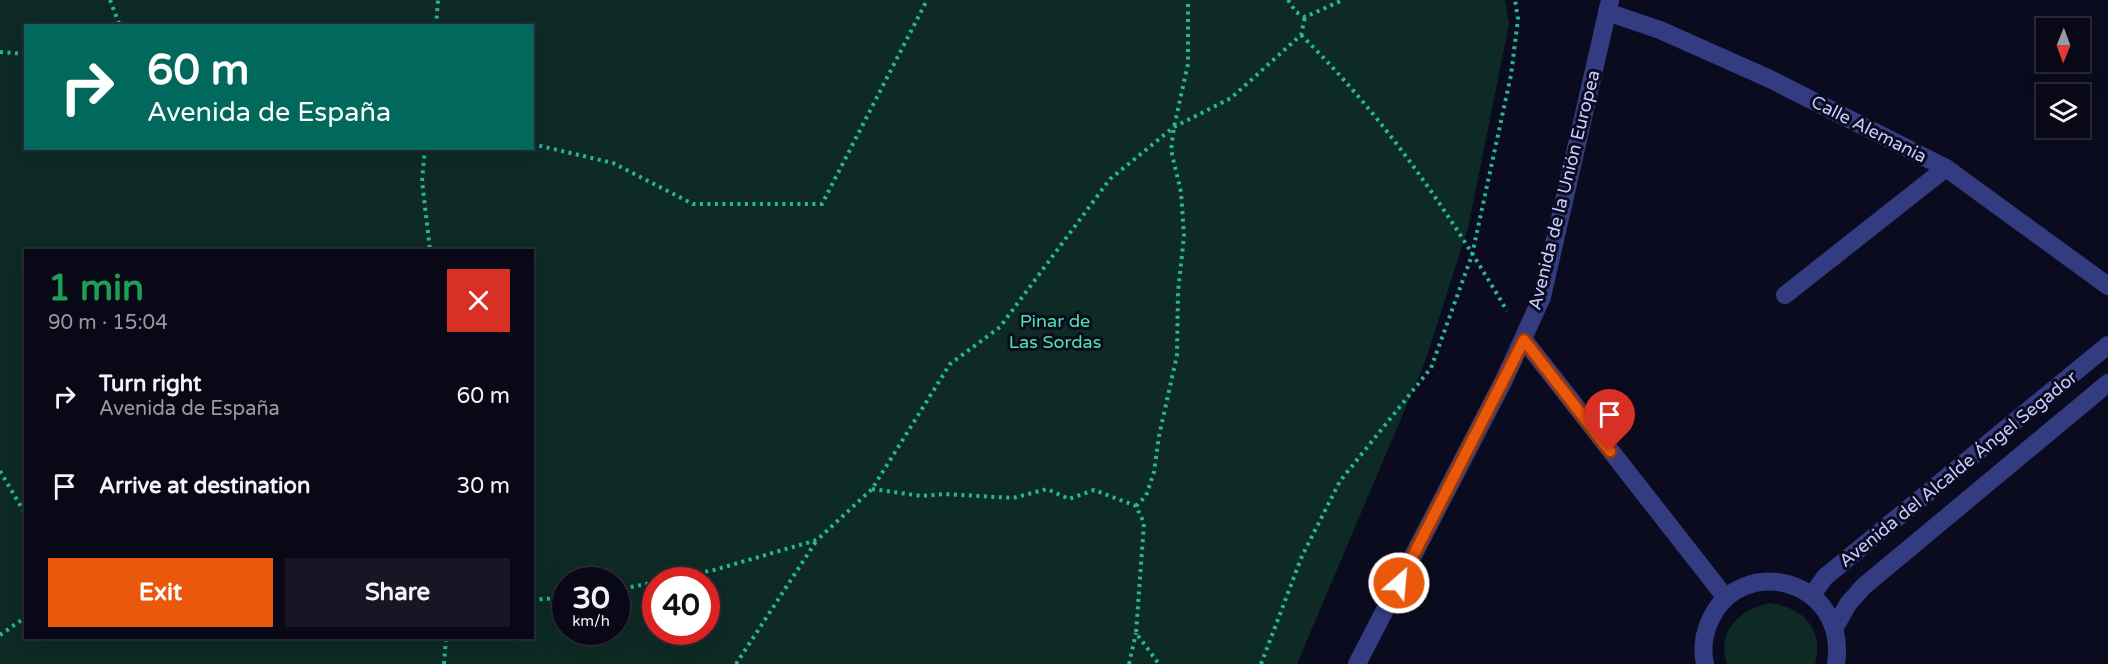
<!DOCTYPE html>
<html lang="en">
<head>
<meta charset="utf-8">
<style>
	body { margin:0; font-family:"Varela Round",sans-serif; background:#161624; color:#f1f3f6; height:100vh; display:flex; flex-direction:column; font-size:22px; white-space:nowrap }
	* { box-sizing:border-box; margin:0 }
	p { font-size:20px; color:#989aa1 }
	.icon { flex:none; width:33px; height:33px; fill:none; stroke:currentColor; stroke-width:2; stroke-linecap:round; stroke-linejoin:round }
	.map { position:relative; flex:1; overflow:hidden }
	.side { position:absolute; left:24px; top:249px; width:510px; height:390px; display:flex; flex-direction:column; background:#080817; border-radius:0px; box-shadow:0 6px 24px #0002,0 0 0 2px #292936 }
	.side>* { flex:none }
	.guide { position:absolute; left:24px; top:24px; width:510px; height:126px; border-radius:0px; box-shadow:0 6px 24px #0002,0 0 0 2px #292936; background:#00695c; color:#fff; overflow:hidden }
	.needle { width:39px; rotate:181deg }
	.tools { position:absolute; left:2036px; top:18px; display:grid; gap:12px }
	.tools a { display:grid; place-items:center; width:54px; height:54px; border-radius:0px; background:#080817; box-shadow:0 6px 24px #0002,0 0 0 2px #292936; font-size:30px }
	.speed { position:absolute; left:552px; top:567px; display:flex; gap:12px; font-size:30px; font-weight:700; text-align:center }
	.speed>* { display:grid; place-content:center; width:78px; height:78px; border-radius:50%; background:#080817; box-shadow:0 6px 24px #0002,0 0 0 2px #292936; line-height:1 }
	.speed small { font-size:15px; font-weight:400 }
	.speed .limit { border:9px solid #d22; background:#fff; color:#111 }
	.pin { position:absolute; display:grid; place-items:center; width:51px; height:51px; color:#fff; margin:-62px -26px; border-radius:50% 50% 50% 0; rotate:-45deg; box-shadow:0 0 6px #0007 }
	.pin .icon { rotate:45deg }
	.me { position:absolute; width:66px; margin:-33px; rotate:27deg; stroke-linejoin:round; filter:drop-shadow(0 0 4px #0008) }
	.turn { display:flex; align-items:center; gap:21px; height:126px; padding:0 24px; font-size:27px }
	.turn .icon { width:78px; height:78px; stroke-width:2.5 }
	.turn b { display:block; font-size:42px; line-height:51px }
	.round { display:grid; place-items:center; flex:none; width:63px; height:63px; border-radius:0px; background:#161624 }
	.summary { display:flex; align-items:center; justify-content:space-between; height:102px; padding:0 24px }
	h1 { font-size:36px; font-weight:800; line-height:45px; color:#1e9e55 }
	.button { display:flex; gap:12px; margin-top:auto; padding:12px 24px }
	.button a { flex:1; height:69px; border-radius:0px; background:#ea580c; color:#fff; font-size:24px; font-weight:800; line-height:69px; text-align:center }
	.button a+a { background:#161624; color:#f1f3f6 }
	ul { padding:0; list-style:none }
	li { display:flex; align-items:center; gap:18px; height:90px; padding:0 24px }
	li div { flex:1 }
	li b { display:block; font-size:22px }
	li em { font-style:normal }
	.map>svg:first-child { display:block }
	.green { fill:#0e2a24; fill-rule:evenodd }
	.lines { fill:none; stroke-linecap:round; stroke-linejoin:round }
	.path { stroke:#25b797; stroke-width:4; stroke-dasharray:3 4.5; stroke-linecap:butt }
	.minor { stroke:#333c81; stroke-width:18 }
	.route-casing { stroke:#983908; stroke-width:15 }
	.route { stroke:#ea580c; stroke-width:10 }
	.labels { text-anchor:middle; stroke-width:6; stroke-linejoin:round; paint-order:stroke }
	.street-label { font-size:18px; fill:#c9cbff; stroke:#0b0b1f }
	.park-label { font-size:18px; fill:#4ee6a8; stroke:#0b0b1f }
</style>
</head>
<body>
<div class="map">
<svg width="2108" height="664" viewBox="0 0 2108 664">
	<rect width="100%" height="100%" fill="#0b0b1f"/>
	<g class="green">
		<path d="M0 0H1505L1509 24 1468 228 1425 362 1297 664H0ZM26 26H532V148H26ZM26 250H532V638H26ZM566 580H616V632H566ZM656 580H706V632H656Z"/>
		<path d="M1770 603C1803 608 1824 628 1815 664H1727C1716 631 1740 609 1770 603Z"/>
	</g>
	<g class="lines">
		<g class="path">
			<path d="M110 0 120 26"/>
			<path d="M1288 0 1296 12 1305 17 1343 0"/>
			<path d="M436 26 438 0"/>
			<path d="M1301 35C1383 115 1449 212 1507 311"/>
			<path d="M0 52 26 54"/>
			<path d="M532 144 613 163 693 204H822L927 0"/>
			<path d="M425 148 422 181 430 250"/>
			<path d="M0 471 26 515"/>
			<path d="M872 489 922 496 944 494 1013 498 1047 489 1069 499 1094 490 1136 506 1144 523 1136 633 1159 664"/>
			<path d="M1136 506 1146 496 1154 472 1159 436 1177 355 1178 292 1184 236 1181 192 1171 150 1174 127 1188 64V0"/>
			<path d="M661 580 714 570 817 540 872 489 950 364 1000 327 1110 179 1174 127 1231 98 1301 35 1305 17"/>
			<path d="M616 590 656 582"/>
			<path d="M532 600 566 597"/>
			<path d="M0 635 26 617"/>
			<path d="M444 664 446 638"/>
			<path d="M736 664 817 540"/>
			<path d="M1129 664 1136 633"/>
			<path d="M1261 664 1302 556 1340 481 1431 368 1472 255 1511 75 1518 19 1515 0"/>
		</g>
		<g class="minor">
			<path d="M1607 12 1660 30 1770 79 1946 168 2108 286"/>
			<path d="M1785 295 1946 168"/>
			<path d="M1524 340 1726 598"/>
			<path d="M1812 595 1825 577 2108 345"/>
			<path d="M1835 627 1848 604 1864 586 2108 383"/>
			<path d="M1357 664 1504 380 1542 297 1610 0"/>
			<path d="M1705 664C1702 650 1703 637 1709 623 1738 551 1849 578 1836 664"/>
		</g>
	</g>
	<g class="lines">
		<g class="route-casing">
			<path id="route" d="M1399 583 1524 340 1610 451"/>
		</g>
		<use href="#route" class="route"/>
	</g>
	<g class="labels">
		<g class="street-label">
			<text transform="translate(1869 129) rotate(27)" y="6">Calle Alemania</text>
			<text transform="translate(1564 190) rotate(-76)" y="6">Avenida de la Unión Europea</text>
			<text transform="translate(1958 469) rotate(-39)" y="6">Avenida del Alcalde Ángel Segador</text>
		</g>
		<g class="park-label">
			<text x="1055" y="327">Pinar de<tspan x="1055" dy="21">Las Sordas</tspan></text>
		</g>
	</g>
</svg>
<div class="tools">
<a><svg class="needle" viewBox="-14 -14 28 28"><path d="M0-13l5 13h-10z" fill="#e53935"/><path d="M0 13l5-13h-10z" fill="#989aa1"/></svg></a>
<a><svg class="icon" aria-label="layers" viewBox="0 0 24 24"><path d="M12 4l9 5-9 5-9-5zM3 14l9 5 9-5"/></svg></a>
</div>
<div class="speed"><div>30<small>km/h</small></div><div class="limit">40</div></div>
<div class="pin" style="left:1610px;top:451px;background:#d93025"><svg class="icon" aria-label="arrive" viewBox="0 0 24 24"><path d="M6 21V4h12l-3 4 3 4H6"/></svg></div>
<svg class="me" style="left:1399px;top:583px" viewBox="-20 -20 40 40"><circle r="17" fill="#ea580c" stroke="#fff" stroke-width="3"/><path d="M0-11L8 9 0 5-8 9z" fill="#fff"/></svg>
<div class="guide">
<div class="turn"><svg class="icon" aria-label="right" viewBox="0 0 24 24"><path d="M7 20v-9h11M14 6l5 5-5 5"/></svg><div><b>60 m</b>Avenida de España</div></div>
</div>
<section class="side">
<div class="summary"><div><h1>1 min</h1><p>90 m · 15:04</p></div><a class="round" style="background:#d93025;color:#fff"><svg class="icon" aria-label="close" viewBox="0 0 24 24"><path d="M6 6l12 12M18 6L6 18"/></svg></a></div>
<ul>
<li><svg class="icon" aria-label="right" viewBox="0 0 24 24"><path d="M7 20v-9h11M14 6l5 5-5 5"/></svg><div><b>Turn right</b><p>Avenida de España</p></div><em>60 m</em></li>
<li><svg class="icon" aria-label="arrive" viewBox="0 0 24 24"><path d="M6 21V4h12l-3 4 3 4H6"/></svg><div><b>Arrive at destination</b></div><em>30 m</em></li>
</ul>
<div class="button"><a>Exit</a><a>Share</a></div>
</section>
</div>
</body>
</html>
